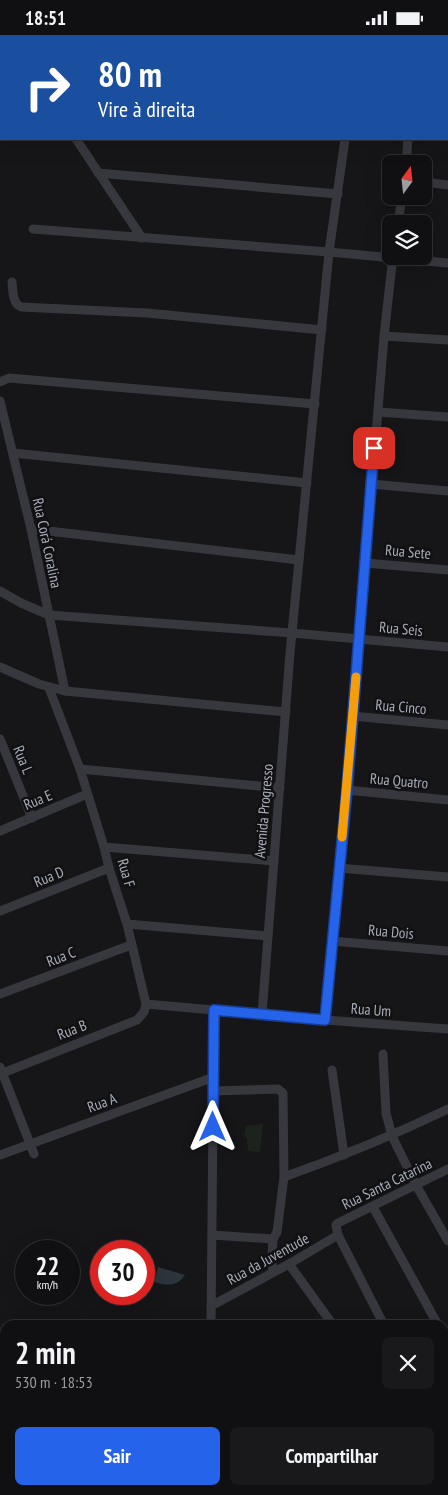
<!DOCTYPE html>
<html lang="pt">
<head>
<meta charset="utf-8">
<style>
	body { margin:0; font-family:"PT Sans Narrow",sans-serif; background:#19191b; color:#f1f3f6; height:100vh; display:flex; flex-direction:column; font-size:19px; white-space:nowrap }
	* { box-sizing:border-box; margin:0 }
	p { font-size:16px; color:#9c9d9f }
	.icon { flex:none; width:28px; height:28px; fill:none; stroke:currentColor; stroke-width:2; stroke-linecap:round; stroke-linejoin:round }
	.map { position:relative; flex:1; overflow:hidden }
	.panel { position:absolute; left:0px; top:1285px; width:449px; height:175px; display:flex; flex-direction:column; background:#101012; border-radius:15px 15px 0 0; box-shadow:0 5px 20px #0002,0 0 0 1px #303032 }
	.panel>* { flex:none }
	.hud { position:absolute; left:0px; top:0px; width:449px; height:105px; box-shadow:0 5px 20px #0002,0 0 0 1px #303032; background:#1a4fa0; color:#fff; overflow:hidden }
	.needle { width:32px; rotate:15deg }
	.buttons { position:absolute; left:382px; top:120px; display:grid; gap:10px }
	.buttons a { display:grid; place-items:center; width:50px; height:50px; border-radius:8px; background:#101012; box-shadow:0 5px 20px #0002,0 0 0 1px #303032; font-size:25px }
	.speed { position:absolute; left:15px; top:1205px; display:flex; gap:10px; font-size:25px; font-weight:700; text-align:center }
	.speed>* { display:grid; place-content:center; width:65px; height:65px; border-radius:50%; background:#101012; box-shadow:0 5px 20px #0002,0 0 0 1px #303032; line-height:1 }
	.speed small { font-size:12px; font-weight:400 }
	.speed .limit { border:8px solid #d22; background:#fff; color:#111 }
	.pin { position:absolute; display:grid; place-items:center; width:42px; height:42px; color:#fff; margin:-21px; border-radius:10px; box-shadow:0 2px 8px #0006 }
	.me { position:absolute; width:55px; margin:-28px; rotate:0deg; stroke-linejoin:round; filter:drop-shadow(0 0 4px #0008) }
	.turn { display:flex; align-items:center; gap:18px; height:105px; padding:0 15px; font-size:22px }
	.turn .icon { width:65px; height:65px; stroke-width:2.5 }
	.turn b { display:block; font-size:35px; line-height:42px }
	.round { display:grid; place-items:center; flex:none; width:52px; height:52px; border-radius:8px; background:#19191b }
	.overview { display:flex; align-items:center; justify-content:space-between; height:85px; padding:0 15px }
	h1 { font-size:30px; font-weight:700; line-height:38px }
	.button { display:flex; gap:10px; margin-top:auto; padding:10px 15px }
	.button a { flex:1; height:58px; border-radius:8px; background:#2563eb; color:#fff; font-size:20px; font-weight:700; line-height:58px; text-align:center }
	.button a+a { background:#19191b; color:#f1f3f6 }
	.status { display:flex; justify-content:space-between; align-items:center; height:35px; padding:0 25px; background:#101012; direction:ltr }
	.status svg { height:14px; fill:currentColor }
	.map>svg:first-child { display:block }
	.green { fill:#1c231d }
	.water { fill:#2c353c }
	.lines { fill:none; stroke-linecap:round; stroke-linejoin:round }
	.minor { stroke:#37383d; stroke-width:9 }
	.secondary { stroke:#45474d; stroke-width:11 }
	.route-casing { stroke:#184099; stroke-width:12 }
	.route { stroke:#2563eb; stroke-width:9 }
	.slow { stroke:#f59e0b; stroke-width:9 }
	.labels { text-anchor:middle; stroke-width:5; stroke-linejoin:round; paint-order:stroke }
	.street-label { font-size:15px; fill:#a8adb8; stroke:#111113 }
</style>
</head>
<body>
<div class="status"><b>18:51</b><svg viewBox="0 0 49 12"><path d="M0 12V9h3v3zM5 12V6h3v6zM10 12V3h3v9zM15 12V0h3v12zM26 1h20v11H26zM47 4h2v5h-2z"/></svg></div>
<div class="map">
<svg width="448" height="1460" viewBox="0 0 448 1460">
	<rect width="100%" height="100%" fill="#161618"/>
	<path class="green" d="M263 1089 260 1117 248 1116 247 1102H244L246 1091Z"/>
	<path class="water" d="M158 1232 185 1240C177 1252 166 1251 154 1247Z"/>
	<g class="lines">
		<g class="minor">
			<path d="M140 0V1"/>
			<path d="M360 1V0"/>
			<path d="M420 1V0"/>
			<path d="M76 104 142 203"/>
			<path d="M345 104 329 217 448 228"/>
			<path d="M406 129 408 104"/>
			<path d="M98 138 338 159"/>
			<path d="M424 147 448 150"/>
			<path d="M398 189 402 161"/>
			<path d="M33 194 329 217 290 618 262 979"/>
			<path d="M12 247C13 256 12 268 21 272L147 278 322 295"/>
			<path d="M384 301 448 305"/>
			<path d="M0 347 9 343 315 369"/>
			<path d="M0 366 31 494 65 656"/>
			<path d="M378 377 448 382"/>
			<path d="M13 418 307 448"/>
			<path d="M371 449 448 456"/>
			<path d="M31 494 299 525"/>
			<path d="M365 528 448 535"/>
			<path d="M0 556 21 568 49 580 292 598 448 612"/>
			<path d="M0 632 39 649 65 656 286 677"/>
			<path d="M49 653 80 734 104 812 109 833 127 889 146 969 325 985 448 994"/>
			<path d="M352 681 448 690"/>
			<path d="M0 704 32 783"/>
			<path d="M80 734 280 753"/>
			<path d="M347 755 448 765"/>
			<path d="M0 796 87 759"/>
			<path d="M104 812 274 826"/>
			<path d="M338 833 448 842"/>
			<path d="M0 876 109 833"/>
			<path d="M127 889 268 901"/>
			<path d="M332 906 448 916"/>
			<path d="M0 959 131 910"/>
			<path d="M325 985 347 755 384 301 393 221"/>
			<path d="M383 1019 386 1078 392 1101 416 1150 448 1206"/>
			<path d="M0 1032 34 1119"/>
			<path d="M332 1035 344 1120"/>
			<path d="M0 1039 137 985 144 977 146 969"/>
			<path d="M213 1056 278 1054 283 1058 284 1142 277 1197 273 1204 272 1222 273 1237"/>
			<path d="M0 1120 214 1042"/>
			<path d="M284 1142C340 1122 394 1100 448 1074"/>
			<path d="M373 1172 438 1290"/>
			<path d="M212 1200 273 1204"/>
			<path d="M289 1229 333 1290"/>
			<path d="M211 1271 289 1229 338 1200"/>
			<path d="M211 1290 214 975"/>
			<path d="M384 1290 338 1200 336 1190 338 1188 448 1134"/>
			<path d="M444 1300 448 1308"/>
			<path d="M212 1460V1455"/>
		</g>
		<g class="secondary">
			<path d="M444 1412 448 1410"/>
			<path d="M353 1460 363 1455"/>
		</g>
	</g>
	<g class="lines">
		<g class="route-casing">
			<path id="route" d="M213 1092 214 975 325 985 347 755 374 413"/>
		</g>
		<use href="#route" class="route"/>
		<path class="slow" d="M342 802 356 642"/>
	</g>
	<g class="labels">
		<g class="street-label">
			<text transform="translate(47 508) rotate(78)" y="5">Rua Corá Coralina</text>
			<text transform="translate(408 517) rotate(5)" y="5">Rua Sete</text>
			<text transform="translate(401 594) rotate(5)" y="5">Rua Seis</text>
			<text transform="translate(401 672) rotate(5)" y="5">Rua Cinco</text>
			<text transform="translate(23 725) rotate(68)" y="5">Rua L</text>
			<text transform="translate(399 746) rotate(5)" y="5">Rua Quatro</text>
			<text transform="translate(38 765) rotate(-23)" y="5">Rua E</text>
			<text transform="translate(264 776) rotate(-85)" y="5">Avenida Progresso</text>
			<text transform="translate(126 838) rotate(74)" y="5">Rua F</text>
			<text transform="translate(49 842) rotate(-22)" y="5">Rua D</text>
			<text transform="translate(391 897) rotate(5)" y="5">Rua Dois</text>
			<text transform="translate(61 922) rotate(-21)" y="5">Rua C</text>
			<text transform="translate(371 975) rotate(4)" y="5">Rua Um</text>
			<text transform="translate(72 995) rotate(-21)" y="5">Rua B</text>
			<text transform="translate(102 1068) rotate(-20)" y="5">Rua A</text>
			<text transform="translate(387 1149) rotate(-26)" y="5">Rua Santa Catarina</text>
			<text transform="translate(268 1224) rotate(-29)" y="5">Rua da Juventude</text>
		</g>
	</g>
</svg>
<div class="buttons">
<a><svg class="needle" viewBox="-14 -14 28 28"><path d="M0-13l5 13h-10z" fill="#e53935"/><path d="M0 13l5-13h-10z" fill="#9c9d9f"/></svg></a>
<a><svg class="icon" aria-label="layers" viewBox="0 0 24 24"><path d="M12 4l9 5-9 5-9-5zM3 14l9 5 9-5"/></svg></a>
</div>
<div class="speed"><div>22<small>km/h</small></div><div class="limit">30</div></div>
<div class="pin" style="left:374px;top:413px;background:#d93025"><svg class="icon" aria-label="arrive" viewBox="0 0 24 24"><path d="M6 21V4h12l-3 4 3 4H6"/></svg></div>
<svg class="me" style="left:213px;top:1092px" viewBox="-20 -20 40 40"><path d="M0-17L14 15 0 8-14 15z" fill="#2563eb" stroke="#fff" stroke-width="4"/></svg>
<div class="hud">
<div class="turn"><svg class="icon" aria-label="right" viewBox="0 0 24 24"><path d="M7 20v-9h11M14 6l5 5-5 5"/></svg><div><b>80 m</b>Vire à direita</div></div>
</div>
<section class="panel">
<div class="overview"><div><h1>2 min</h1><p>530 m · 18:53</p></div><a class="round"><svg class="icon" aria-label="close" viewBox="0 0 24 24"><path d="M6 6l12 12M18 6L6 18"/></svg></a></div>
<div class="button"><a>Sair</a><a>Compartilhar</a></div>
</section>
</div>
</body>
</html>
